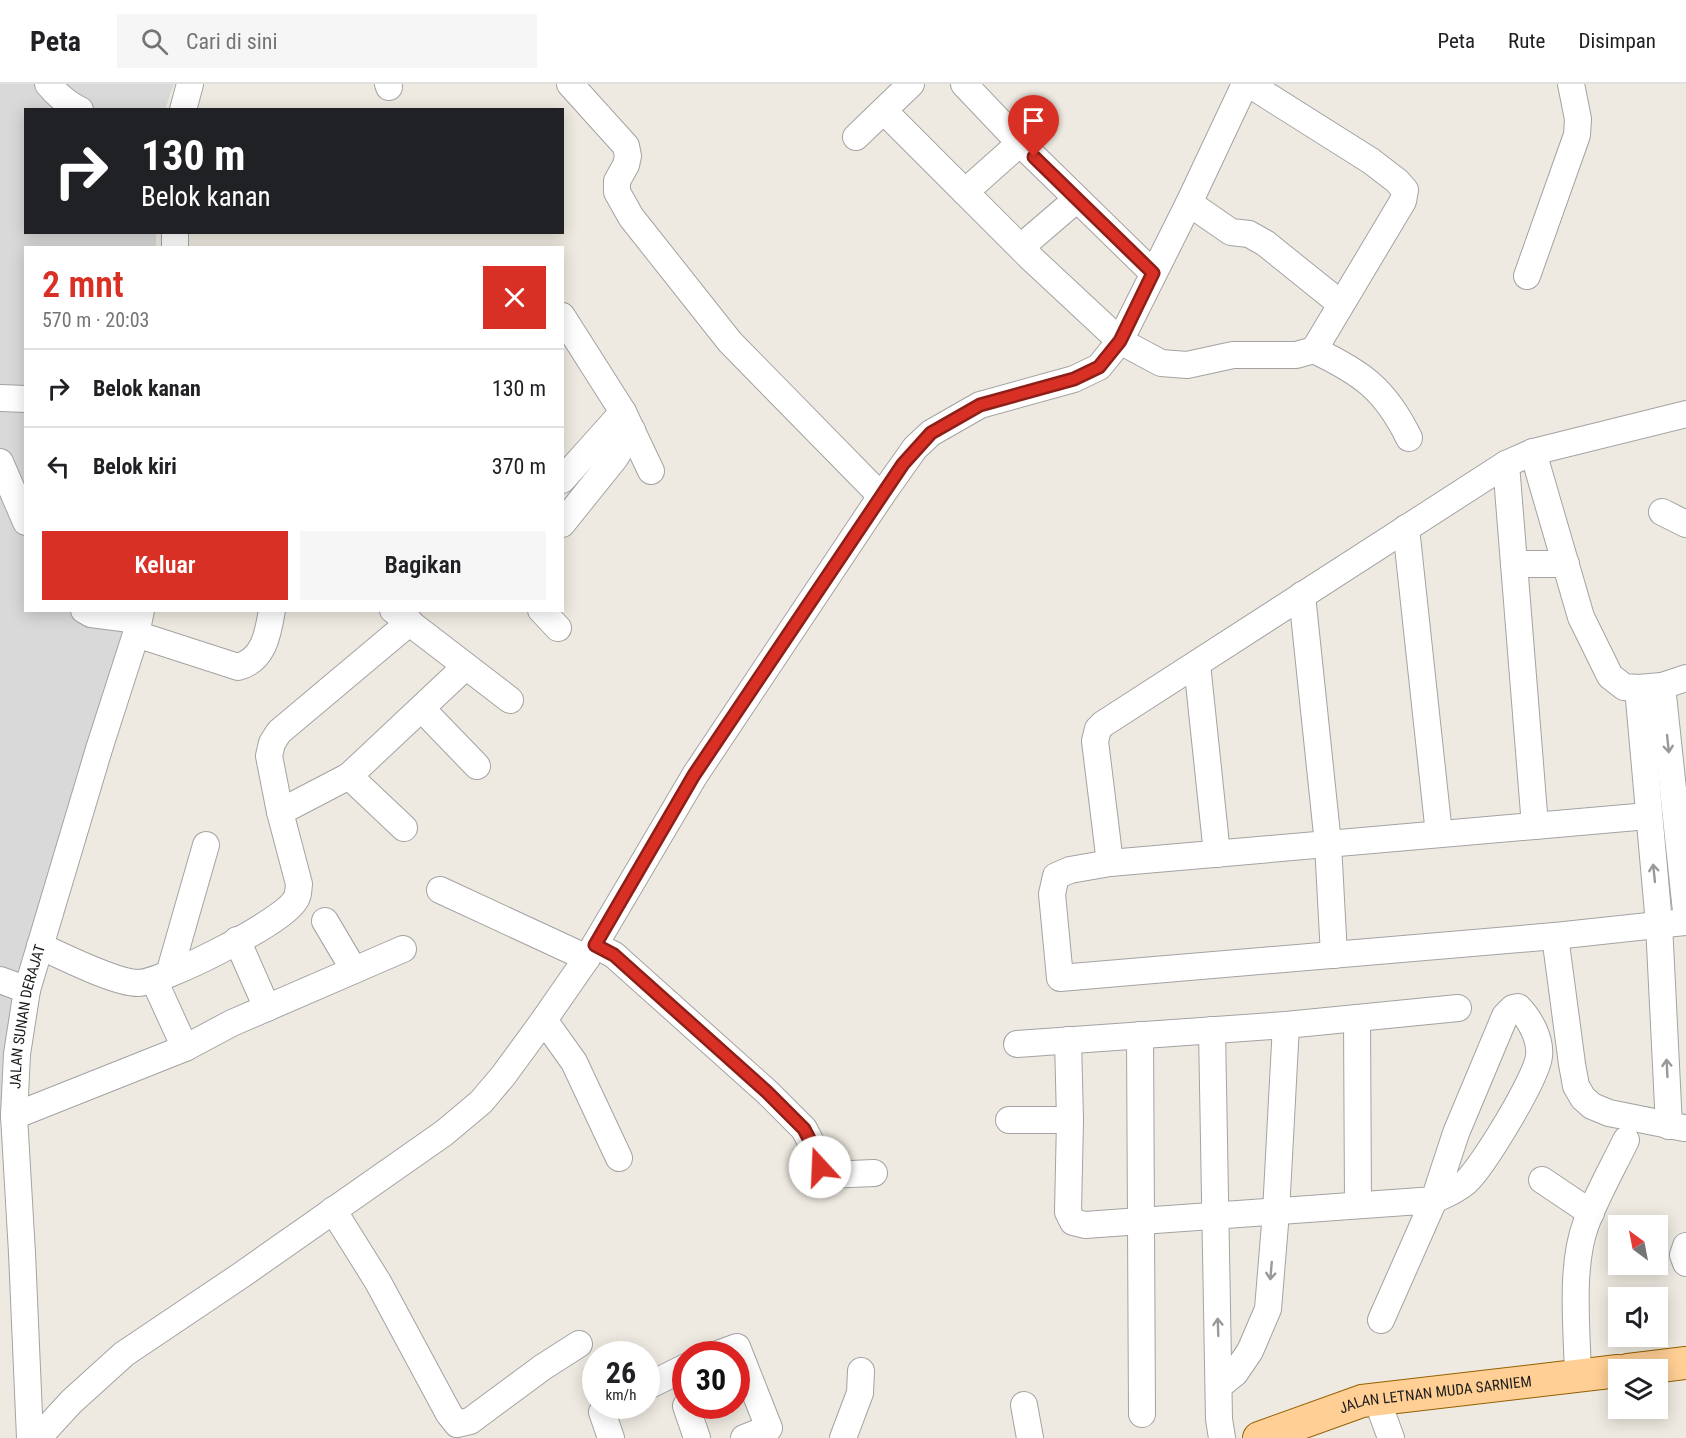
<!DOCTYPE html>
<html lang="id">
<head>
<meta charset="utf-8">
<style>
	body { margin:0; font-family:"Roboto Condensed",sans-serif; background:#f6f6f6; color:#202124; height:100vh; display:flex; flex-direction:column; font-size:22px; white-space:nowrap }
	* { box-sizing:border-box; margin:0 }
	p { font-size:20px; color:#757577 }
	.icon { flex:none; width:33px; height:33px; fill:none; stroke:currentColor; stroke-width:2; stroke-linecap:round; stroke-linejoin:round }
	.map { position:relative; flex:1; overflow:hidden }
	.drawer { position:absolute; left:24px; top:162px; width:540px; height:366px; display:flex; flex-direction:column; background:#fff; border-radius:0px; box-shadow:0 3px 15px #0003 }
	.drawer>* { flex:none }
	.banner { position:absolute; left:24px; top:24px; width:540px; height:126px; border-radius:0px; box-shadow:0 3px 15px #0003; background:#202124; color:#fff; overflow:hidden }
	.needle { width:39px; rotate:328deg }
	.controls { position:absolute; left:1608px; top:1131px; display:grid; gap:12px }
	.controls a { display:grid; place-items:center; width:60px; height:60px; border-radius:0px; background:#fff; box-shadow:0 3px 15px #0003; font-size:30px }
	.speed { position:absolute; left:582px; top:1257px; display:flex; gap:12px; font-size:30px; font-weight:700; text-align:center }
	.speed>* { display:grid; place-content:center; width:78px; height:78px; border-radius:50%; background:#fff; box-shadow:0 3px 15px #0003; line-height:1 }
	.speed small { font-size:15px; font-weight:400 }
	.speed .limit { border:9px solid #d22; background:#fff; color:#111 }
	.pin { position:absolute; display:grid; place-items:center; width:51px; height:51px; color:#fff; margin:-62px -26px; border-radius:50% 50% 50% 0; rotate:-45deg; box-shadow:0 0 6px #0007 }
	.pin .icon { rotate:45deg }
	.me { position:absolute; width:66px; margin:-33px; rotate:340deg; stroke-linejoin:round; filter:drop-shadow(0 0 4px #0008) }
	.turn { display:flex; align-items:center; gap:21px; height:126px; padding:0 18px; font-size:27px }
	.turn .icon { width:78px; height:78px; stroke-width:2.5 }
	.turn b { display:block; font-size:42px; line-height:51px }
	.round { display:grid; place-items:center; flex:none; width:63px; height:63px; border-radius:0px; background:#f6f6f6 }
	.head { display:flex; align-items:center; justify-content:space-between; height:102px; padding:0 18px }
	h1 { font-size:36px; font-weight:600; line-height:45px; color:#d93025 }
	.cta { display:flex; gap:12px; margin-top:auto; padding:12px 18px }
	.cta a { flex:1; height:69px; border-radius:0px; background:#d93025; color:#fff; font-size:24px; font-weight:600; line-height:69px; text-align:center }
	.cta a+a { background:#f6f6f6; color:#202124 }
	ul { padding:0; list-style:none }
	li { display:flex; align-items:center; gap:18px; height:78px; padding:0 18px; border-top:2px solid #e0e0e0 }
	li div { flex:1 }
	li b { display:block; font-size:22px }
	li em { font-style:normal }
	header { display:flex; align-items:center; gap:36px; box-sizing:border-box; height:84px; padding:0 30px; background:#fff; border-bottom:2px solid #e0e0e0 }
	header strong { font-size:28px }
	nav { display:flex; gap:33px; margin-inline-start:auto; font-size:21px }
	.search { width:420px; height:54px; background:#f6f6f6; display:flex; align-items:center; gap:15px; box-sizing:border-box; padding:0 21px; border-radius:0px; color:#757577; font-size:22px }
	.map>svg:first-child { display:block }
	.residential { fill:#dad9d9 }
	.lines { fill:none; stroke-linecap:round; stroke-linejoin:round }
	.minor-casing { stroke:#a3a3a3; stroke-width:28 }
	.major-casing { stroke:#946000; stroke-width:34 }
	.minor { stroke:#fff; stroke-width:26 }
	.major { stroke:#ffcf95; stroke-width:32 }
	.oneway { stroke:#999 }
	.route-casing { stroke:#8d1f18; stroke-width:15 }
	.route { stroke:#d93025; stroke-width:10 }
	.labels { text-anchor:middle; stroke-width:5; stroke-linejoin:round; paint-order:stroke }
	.street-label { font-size:15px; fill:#1c1c1c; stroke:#fff }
</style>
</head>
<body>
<header>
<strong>Peta</strong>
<div class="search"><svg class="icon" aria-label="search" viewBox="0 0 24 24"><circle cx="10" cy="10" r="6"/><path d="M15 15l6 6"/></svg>Cari di sini</div>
<nav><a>Peta</a><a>Rute</a><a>Disimpan</a></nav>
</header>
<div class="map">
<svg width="1686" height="1354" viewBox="0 0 1686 1354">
	<rect width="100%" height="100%" fill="#eeeae1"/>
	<path class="residential" d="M0 0H174L165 25 26 26V148L156 149V163L26 164V526L141 527 7 974 0 1036Z"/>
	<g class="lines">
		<g class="minor-casing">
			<g id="minor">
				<path d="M48 0C57 11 66 19 80 26"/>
				<path d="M388 0 389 3"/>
				<path d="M570 0 626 62 628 72 626 81 617 97V108L631 133 730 258 881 412"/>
				<path d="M964 0 1020 59 1153 189"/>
				<path d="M1249 0 1371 77 1397 97 1405 106 1403 117 1314 266"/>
				<path d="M183 26 190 0"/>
				<path d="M884 27 1032 175 1120 257 1161 279 1187 281 1233 271H1296L1314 266C1362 289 1385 305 1409 354"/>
				<path d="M856 53 911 0"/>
				<path d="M965 108 1020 59"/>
				<path d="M1189 119 1231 148 1249 150 1265 159 1341 220"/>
				<path d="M1021 163 1077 115"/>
				<path d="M175 164V148"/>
				<path d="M1527 192 1577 51 1578 35 1571 0"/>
				<path d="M562 232 623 328 651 387"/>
				<path d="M0 314 26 315"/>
				<path d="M1533 368 1581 533 1610 592 1624 603 1638 604 1662 602 1686 594"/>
				<path d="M0 378 26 438"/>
				<path d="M1506 380 1535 742"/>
				<path d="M562 396 623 328"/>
				<path d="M1662 428 1686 440"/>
				<path d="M562 440 615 374 632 346"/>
				<path d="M1406 444 1439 750"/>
				<path d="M1514 480H1566"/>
				<path d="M1302 511 1328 760 1334 871"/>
				<path d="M84 526 91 530 138 536"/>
				<path d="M393 526 510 616"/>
				<path d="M541 526 558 544"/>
				<path d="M136 550 238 583C264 576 268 550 272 526"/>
				<path d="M1197 580 1217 770"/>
				<path d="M1662 602 1686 827"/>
				<path d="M1638 604 1659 840 1669 1042"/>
				<path d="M422 625 477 682"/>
				<path d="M349 692 404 744"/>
				<path d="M280 728 349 692 465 583"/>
				<path d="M1648 732 1110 779 1070 786 1056 792 1052 810 1060 894 1555 852 1686 838"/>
				<path d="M1110 779 1095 657 1098 645 1103 640 1506 380 1533 368 1686 330"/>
				<path d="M440 806 587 874"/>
				<path d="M325 837 354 886"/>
				<path d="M1555 852 1572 980 1576 1002 1583 1014 1592 1022 1609 1029 1684 1044"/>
				<path d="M237 856 267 924"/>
				<path d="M595 861 614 871 767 1008 804 1045 816 1068 820 1083 828 1091 874 1089"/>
				<path d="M40 862C62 872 115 899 138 899 165 898 278 840 294 818 299 812 298 807 299 800L280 728 269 672 272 659 279 648 410 538"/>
				<path d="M169 890 206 761"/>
				<path d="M0 896 27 906"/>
				<path d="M154 896 185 964"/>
				<path d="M1357 934 1358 1121"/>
				<path d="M544 936 574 978 619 1074"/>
				<path d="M1212 946 1219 1335 1222 1354"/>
				<path d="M1140 951 1142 1330"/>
				<path d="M1068 956 1070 1036 1068 1128 1073 1138 1085 1141 1434 1116C1445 1111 1457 1106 1466 1098 1483 1082 1537 994 1539 972 1541 955 1530 935 1518 923L1513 924 1505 932 1456 1049 1434 1116 1381 1236"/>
				<path d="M1017 960 1286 941 1458 924"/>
				<path d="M14 1032 185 964 232 939 403 865"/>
				<path d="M1009 1036H1070"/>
				<path d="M1542 1096 1591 1129"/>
				<path d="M333 1126 378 1198 449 1330 457 1340 470 1337 543 1283 579 1260"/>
				<path d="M1686 1162 1683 1171 1686 1179"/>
				<path d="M718 1270 737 1263 769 1344 744 1354"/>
				<path d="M1578 1291C1577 1246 1570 1182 1586 1140 1596 1113 1613 1083 1626 1056"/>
				<path d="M1220 1301 1235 1289 1250 1267 1268 1225 1276 1128 1286 941"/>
				<path d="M646 1303 686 1283"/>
				<path d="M1377 1316 1391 1354"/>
				<path d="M1024 1321 1030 1354"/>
				<path d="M686 1322 697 1354"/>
				<path id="s1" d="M30 1354 22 1169 14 1032 17 970 27 906 99 665 136 550 141 526"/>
				<path d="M38 1354 71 1318 124 1270 240 1192 444 1049 481 1018 503 992 544 936 587 874 695 691 881 412 915 364 931 349 980 321 1074 295 1099 283 1120 257 1189 119 1245 0"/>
				<path d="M611 1354 602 1328 613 1322"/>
				<path d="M843 1354 860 1309 861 1287"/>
			</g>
		</g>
		<g class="major-casing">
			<g id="major">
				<path d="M1628 1286 1686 1279"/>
				<path id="s2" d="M1259 1354 1362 1317 1618 1287"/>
			</g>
		</g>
		<use href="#minor" class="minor"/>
		<use href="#major" class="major"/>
	</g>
	<defs><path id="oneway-shaft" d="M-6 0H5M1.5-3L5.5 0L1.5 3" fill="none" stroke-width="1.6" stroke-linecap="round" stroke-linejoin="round" transform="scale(1.5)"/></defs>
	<g class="oneway">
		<use href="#oneway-shaft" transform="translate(1668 660) rotate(84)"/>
		<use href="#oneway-shaft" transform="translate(1654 789) rotate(-96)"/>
		<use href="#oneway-shaft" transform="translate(1667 984) rotate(-93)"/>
		<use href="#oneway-shaft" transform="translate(1271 1187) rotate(95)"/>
		<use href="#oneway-shaft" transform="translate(1218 1243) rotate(-92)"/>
	</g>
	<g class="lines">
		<g class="route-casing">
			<path id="route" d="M820 1083 816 1068 804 1045 767 1008 614 871 595 861 694 691 903 380 931 349 980 321 1074 295 1099 283 1120 257 1153 189 1034 73"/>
		</g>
		<use href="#route" class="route"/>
	</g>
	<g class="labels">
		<g class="street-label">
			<text dy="5" stroke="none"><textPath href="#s1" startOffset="423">JALAN SUNAN DERAJAT</textPath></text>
			<text dy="5" stroke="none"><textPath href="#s2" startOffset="183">JALAN LETNAN MUDA SARNIEM</textPath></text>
		</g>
	</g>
</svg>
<div class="controls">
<a><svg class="needle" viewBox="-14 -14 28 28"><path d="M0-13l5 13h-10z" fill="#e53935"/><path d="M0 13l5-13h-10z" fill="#757577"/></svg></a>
<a><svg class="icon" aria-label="sound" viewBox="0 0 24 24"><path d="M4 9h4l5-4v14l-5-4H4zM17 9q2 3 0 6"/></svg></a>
<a><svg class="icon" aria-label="layers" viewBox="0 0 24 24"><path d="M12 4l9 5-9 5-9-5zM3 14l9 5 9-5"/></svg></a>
</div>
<div class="speed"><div>26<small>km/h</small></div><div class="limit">30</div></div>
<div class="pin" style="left:1034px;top:73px;background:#d93025"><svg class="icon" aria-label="arrive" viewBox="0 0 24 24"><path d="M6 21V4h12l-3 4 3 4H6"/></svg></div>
<svg class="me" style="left:820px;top:1083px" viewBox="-20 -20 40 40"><circle r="19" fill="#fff"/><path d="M0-13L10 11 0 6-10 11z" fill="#d93025"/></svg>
<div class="banner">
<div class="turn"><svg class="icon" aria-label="right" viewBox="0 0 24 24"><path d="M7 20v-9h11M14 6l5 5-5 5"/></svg><div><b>130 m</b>Belok kanan</div></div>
</div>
<section class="drawer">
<div class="head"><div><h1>2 mnt</h1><p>570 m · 20:03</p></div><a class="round" style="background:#d93025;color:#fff"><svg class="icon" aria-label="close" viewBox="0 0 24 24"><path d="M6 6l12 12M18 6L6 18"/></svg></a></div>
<ul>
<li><svg class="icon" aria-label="right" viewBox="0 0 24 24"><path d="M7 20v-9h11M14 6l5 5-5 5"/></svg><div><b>Belok kanan</b></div><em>130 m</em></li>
<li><svg class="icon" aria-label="left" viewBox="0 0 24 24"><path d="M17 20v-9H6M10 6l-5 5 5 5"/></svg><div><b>Belok kiri</b></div><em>370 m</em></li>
</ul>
<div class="cta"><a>Keluar</a><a>Bagikan</a></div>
</section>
</div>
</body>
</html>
